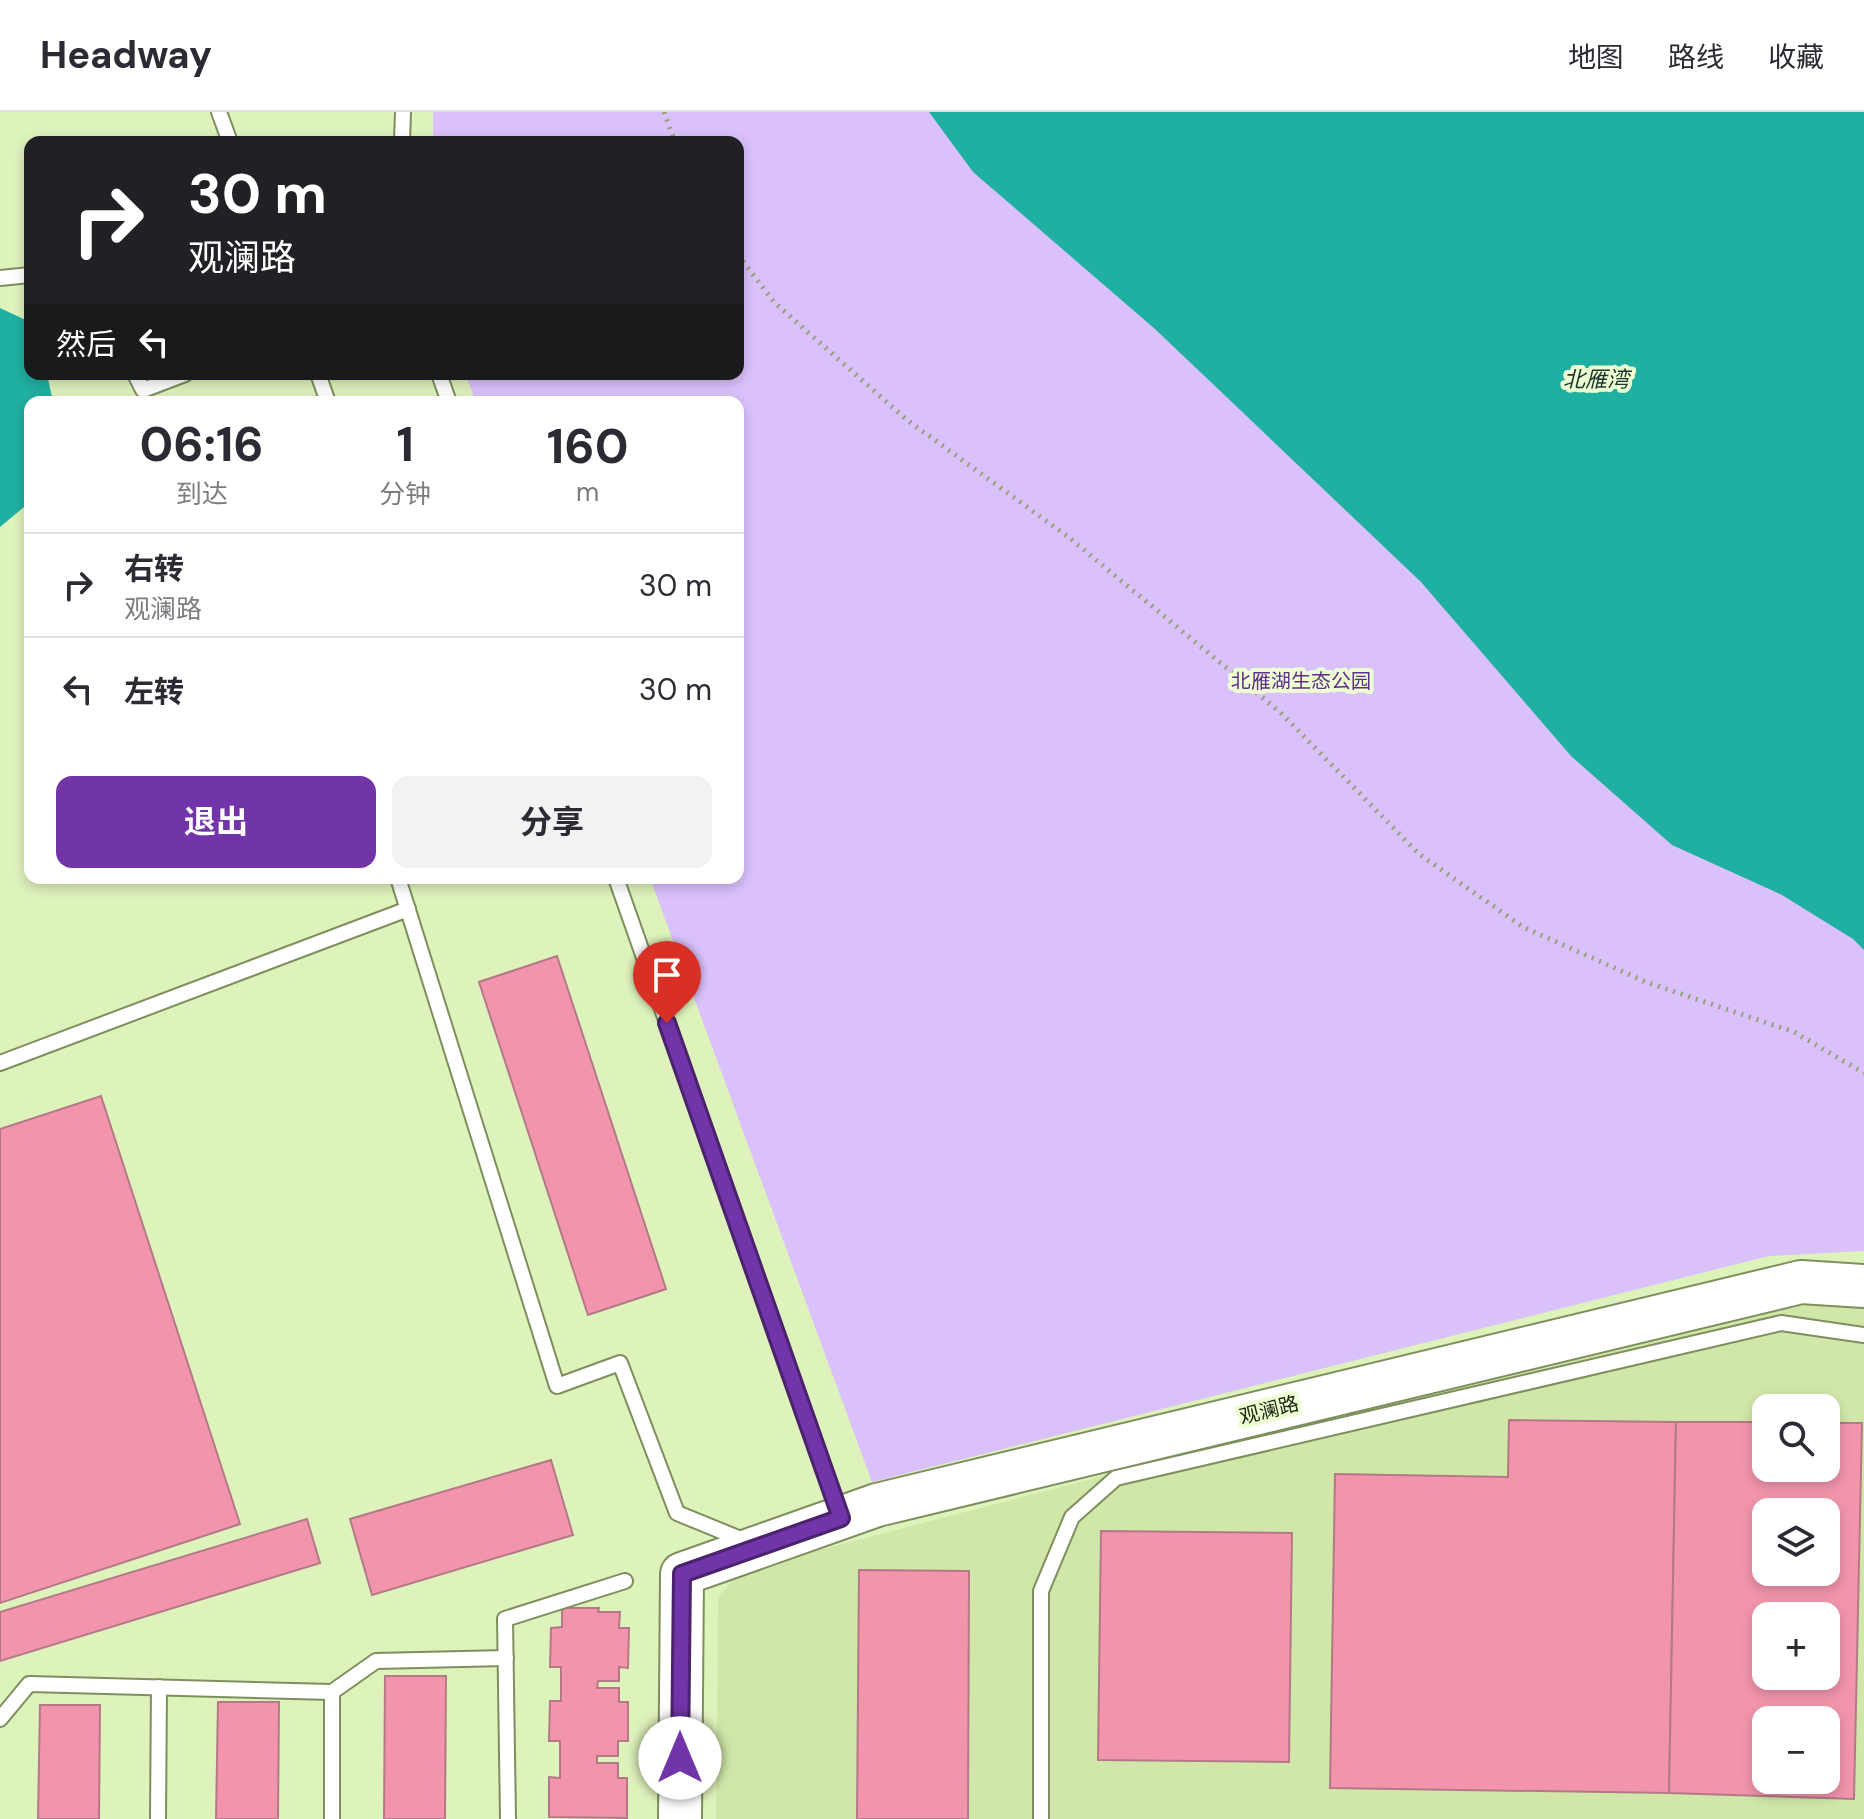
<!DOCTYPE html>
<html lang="zh">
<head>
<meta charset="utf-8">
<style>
	body { margin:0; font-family:"DM Sans","Noto Sans SC",sans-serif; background:#f2f2f3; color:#2b2b33; height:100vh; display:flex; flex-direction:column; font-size:30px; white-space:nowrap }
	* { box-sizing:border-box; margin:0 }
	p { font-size:26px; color:#7c7c81 }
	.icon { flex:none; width:44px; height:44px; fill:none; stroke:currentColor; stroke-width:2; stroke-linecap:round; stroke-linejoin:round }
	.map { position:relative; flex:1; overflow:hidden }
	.details { position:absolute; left:24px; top:284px; width:720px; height:488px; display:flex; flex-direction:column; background:#fff; border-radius:16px; box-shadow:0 4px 12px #0003 }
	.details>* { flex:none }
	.top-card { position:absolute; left:24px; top:24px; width:720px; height:244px; border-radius:16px; box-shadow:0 4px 12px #0003; background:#202124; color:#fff; overflow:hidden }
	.buttons { position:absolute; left:1752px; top:1282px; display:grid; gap:16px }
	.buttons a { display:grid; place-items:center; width:88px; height:88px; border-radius:16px; background:#fff; box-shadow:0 4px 12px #0003; font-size:40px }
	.pin { position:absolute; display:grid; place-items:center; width:68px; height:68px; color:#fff; margin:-82px -34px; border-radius:50% 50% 50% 0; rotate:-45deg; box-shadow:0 0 8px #0007 }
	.pin .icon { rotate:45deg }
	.me { position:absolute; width:88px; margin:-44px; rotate:0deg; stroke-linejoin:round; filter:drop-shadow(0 0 6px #0008) }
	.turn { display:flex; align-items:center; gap:28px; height:168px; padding:0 32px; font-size:36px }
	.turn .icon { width:104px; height:104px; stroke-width:2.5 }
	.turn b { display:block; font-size:56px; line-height:68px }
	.then { display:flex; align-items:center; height:76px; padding:0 32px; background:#0003; gap:16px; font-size:30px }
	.eta { display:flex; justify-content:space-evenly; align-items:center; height:136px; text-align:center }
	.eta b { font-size:48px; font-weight:700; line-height:56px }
	.action { display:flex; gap:16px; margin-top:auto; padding:16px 32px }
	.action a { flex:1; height:92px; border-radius:16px; background:#7234a9; color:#fff; font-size:32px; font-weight:700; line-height:92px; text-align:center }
	.action a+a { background:#f2f2f3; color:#2b2b33 }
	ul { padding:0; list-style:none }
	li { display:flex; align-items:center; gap:24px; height:104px; padding:0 32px; border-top:2px solid #e1e1e2 }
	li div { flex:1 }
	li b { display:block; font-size:30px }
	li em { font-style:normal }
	header { display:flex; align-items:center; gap:48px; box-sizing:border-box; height:112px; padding:0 40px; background:#fff; border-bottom:2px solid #e1e1e2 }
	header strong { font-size:38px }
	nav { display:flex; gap:44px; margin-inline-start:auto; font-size:28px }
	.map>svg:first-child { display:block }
	.built { fill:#d0e7a9; fill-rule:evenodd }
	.green { fill:#dac1fb }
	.water { fill:#20b0a1 }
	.building { fill:#f295ac; stroke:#b37987; stroke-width:2; fill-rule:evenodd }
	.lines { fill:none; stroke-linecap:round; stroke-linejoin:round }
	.lane-casing { stroke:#7e8f5d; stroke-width:18 }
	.secondary-casing { stroke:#7e8f5d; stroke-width:46 }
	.path { stroke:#93a279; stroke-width:5; stroke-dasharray:2 6; stroke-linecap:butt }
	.lane { stroke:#fff; stroke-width:14 }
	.secondary { stroke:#fff; stroke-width:42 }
	.route-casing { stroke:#4a226e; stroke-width:20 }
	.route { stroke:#7234a9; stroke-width:14 }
	.labels { text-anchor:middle; stroke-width:8; stroke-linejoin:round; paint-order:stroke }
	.park-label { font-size:20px; fill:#5e308a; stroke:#edfed2 }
	.street-label { font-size:20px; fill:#212814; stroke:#edfed2 }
	.water-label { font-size:22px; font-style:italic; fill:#1d3330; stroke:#edfed2 }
</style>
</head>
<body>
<header>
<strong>Headway</strong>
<nav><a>地图</a><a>路线</a><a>收藏</a></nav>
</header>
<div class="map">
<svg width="1864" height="1707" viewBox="0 0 1864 1707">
	<rect width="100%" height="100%" fill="#def2bc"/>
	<path class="built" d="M1770 1191H1864V1707H716L718 1485 742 1458ZM1766 1296H1826V1356H1766ZM1766 1400H1826V1460H1766ZM1766 1504H1826V1564H1766ZM1766 1608H1826V1668H1766Z"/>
	<path class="green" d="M433 0H1864V1139L1769 1144 872 1370 650 766H738V290H476L465 262H738V30H433Z"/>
	<g class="water">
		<path d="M929 0H1864V838L1853 827 1782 783 1672 733 1571 644 1421 470 1155 217 973 60Z"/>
		<path d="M0 196 30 210V262H47L53 290H30V390L0 415Z"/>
	</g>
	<g class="building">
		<path d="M557 844 666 1177 588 1203 479 870Z"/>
		<path d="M101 984 240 1412 0 1491V1017Z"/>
		<path d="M1509 1308 1676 1310 1669 1681 1330 1676 1335 1362 1508 1365Z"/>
		<path d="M1676 1310H1766V1356H1826V1311H1862L1854 1687 1669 1681ZM1766 1400H1826V1460H1766ZM1766 1504H1826V1564H1766ZM1766 1608H1826V1668H1766Z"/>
		<path d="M551 1348 573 1423 372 1483 350 1407Z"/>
		<path d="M307 1407 320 1451 0 1549V1500Z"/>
		<path d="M1101 1419 1292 1421 1289 1650 1098 1648Z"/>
		<path d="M859 1458 969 1459 968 1707H857Z"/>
		<path d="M562 1496H599L598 1500H620L619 1516H629L628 1556 619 1555V1569H598L597 1576H619V1590H628V1629H618V1644H597V1651H618V1666H627V1706L549 1705V1665L560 1666V1629H549L550 1589H561V1555H550L551 1516 562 1515Z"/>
		<path d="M385 1564H446L445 1707H384Z"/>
		<path d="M218 1590H279L278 1707H216Z"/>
		<path d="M40 1593H100L99 1707H38Z"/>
	</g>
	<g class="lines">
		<g class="lane-casing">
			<g id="lane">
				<path d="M219 0 230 30"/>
				<path d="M402 30 403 0"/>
				<path d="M0 166 30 163"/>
				<path d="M135 262 143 278 185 262"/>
				<path d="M318 262 328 290"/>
				<path d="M439 262 449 290"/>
				<path d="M398 766 557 1274 620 1251 677 1401 748 1430"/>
				<path d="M616 766 840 1402"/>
				<path d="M0 951 408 797"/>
				<path d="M0 1607 29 1572 332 1580"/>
				<path d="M158 1707 159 1575"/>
				<path d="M332 1707V1580L376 1549 506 1546"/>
				<path d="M508 1707 505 1507 625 1469"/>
				<path d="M1041 1707V1479L1072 1405 1116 1366 1781 1211 1864 1223"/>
			</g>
		</g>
		<g class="secondary-casing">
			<path id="secondary" d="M680 1707 682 1462 877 1393 1801 1170 1864 1174"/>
		</g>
		<g class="path">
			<path d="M664 0 675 30"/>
			<path d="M738 143 774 190 907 308 1067 424 1280 600 1419 742 1523 815 1646 870 1794 920 1864 961"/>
		</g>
		<use href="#lane" class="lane"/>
		<use href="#secondary" class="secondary"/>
	</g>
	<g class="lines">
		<g class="route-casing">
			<path id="route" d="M667 911 841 1406 682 1462 680 1646"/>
		</g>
		<use href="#route" class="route"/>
	</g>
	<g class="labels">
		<g class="park-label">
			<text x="1301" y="576">北雁湖生态公园</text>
		</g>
		<g class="street-label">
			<text transform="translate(1269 1298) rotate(-14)" y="7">观澜路</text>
		</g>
		<g class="water-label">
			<text x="1596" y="275">北雁湾</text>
		</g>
	</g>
</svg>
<div class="buttons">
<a><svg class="icon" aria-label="search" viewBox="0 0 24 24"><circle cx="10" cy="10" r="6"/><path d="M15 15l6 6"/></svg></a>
<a><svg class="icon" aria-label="layers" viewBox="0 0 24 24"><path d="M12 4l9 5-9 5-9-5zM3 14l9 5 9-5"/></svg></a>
<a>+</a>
<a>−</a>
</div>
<div class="pin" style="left:667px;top:911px;background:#d93025"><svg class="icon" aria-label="arrive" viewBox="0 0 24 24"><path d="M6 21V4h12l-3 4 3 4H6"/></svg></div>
<svg class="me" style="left:680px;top:1646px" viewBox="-20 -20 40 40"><circle r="19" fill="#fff"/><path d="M0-13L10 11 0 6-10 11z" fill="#7234a9"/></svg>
<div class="top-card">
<div class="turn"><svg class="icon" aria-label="right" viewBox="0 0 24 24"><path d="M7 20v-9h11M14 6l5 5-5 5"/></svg><div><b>30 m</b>观澜路</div></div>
<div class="then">然后<svg class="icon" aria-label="left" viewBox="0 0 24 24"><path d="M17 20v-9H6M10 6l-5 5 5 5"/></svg></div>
</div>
<section class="details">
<div class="eta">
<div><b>06:16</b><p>到达</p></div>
<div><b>1</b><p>分钟</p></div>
<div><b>160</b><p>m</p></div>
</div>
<ul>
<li><svg class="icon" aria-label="right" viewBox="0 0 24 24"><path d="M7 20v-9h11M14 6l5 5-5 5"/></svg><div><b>右转</b><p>观澜路</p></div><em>30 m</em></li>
<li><svg class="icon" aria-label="left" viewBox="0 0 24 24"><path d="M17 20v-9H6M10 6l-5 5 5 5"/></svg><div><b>左转</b></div><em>30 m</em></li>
</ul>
<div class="action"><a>退出</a><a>分享</a></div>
</section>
</div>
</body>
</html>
